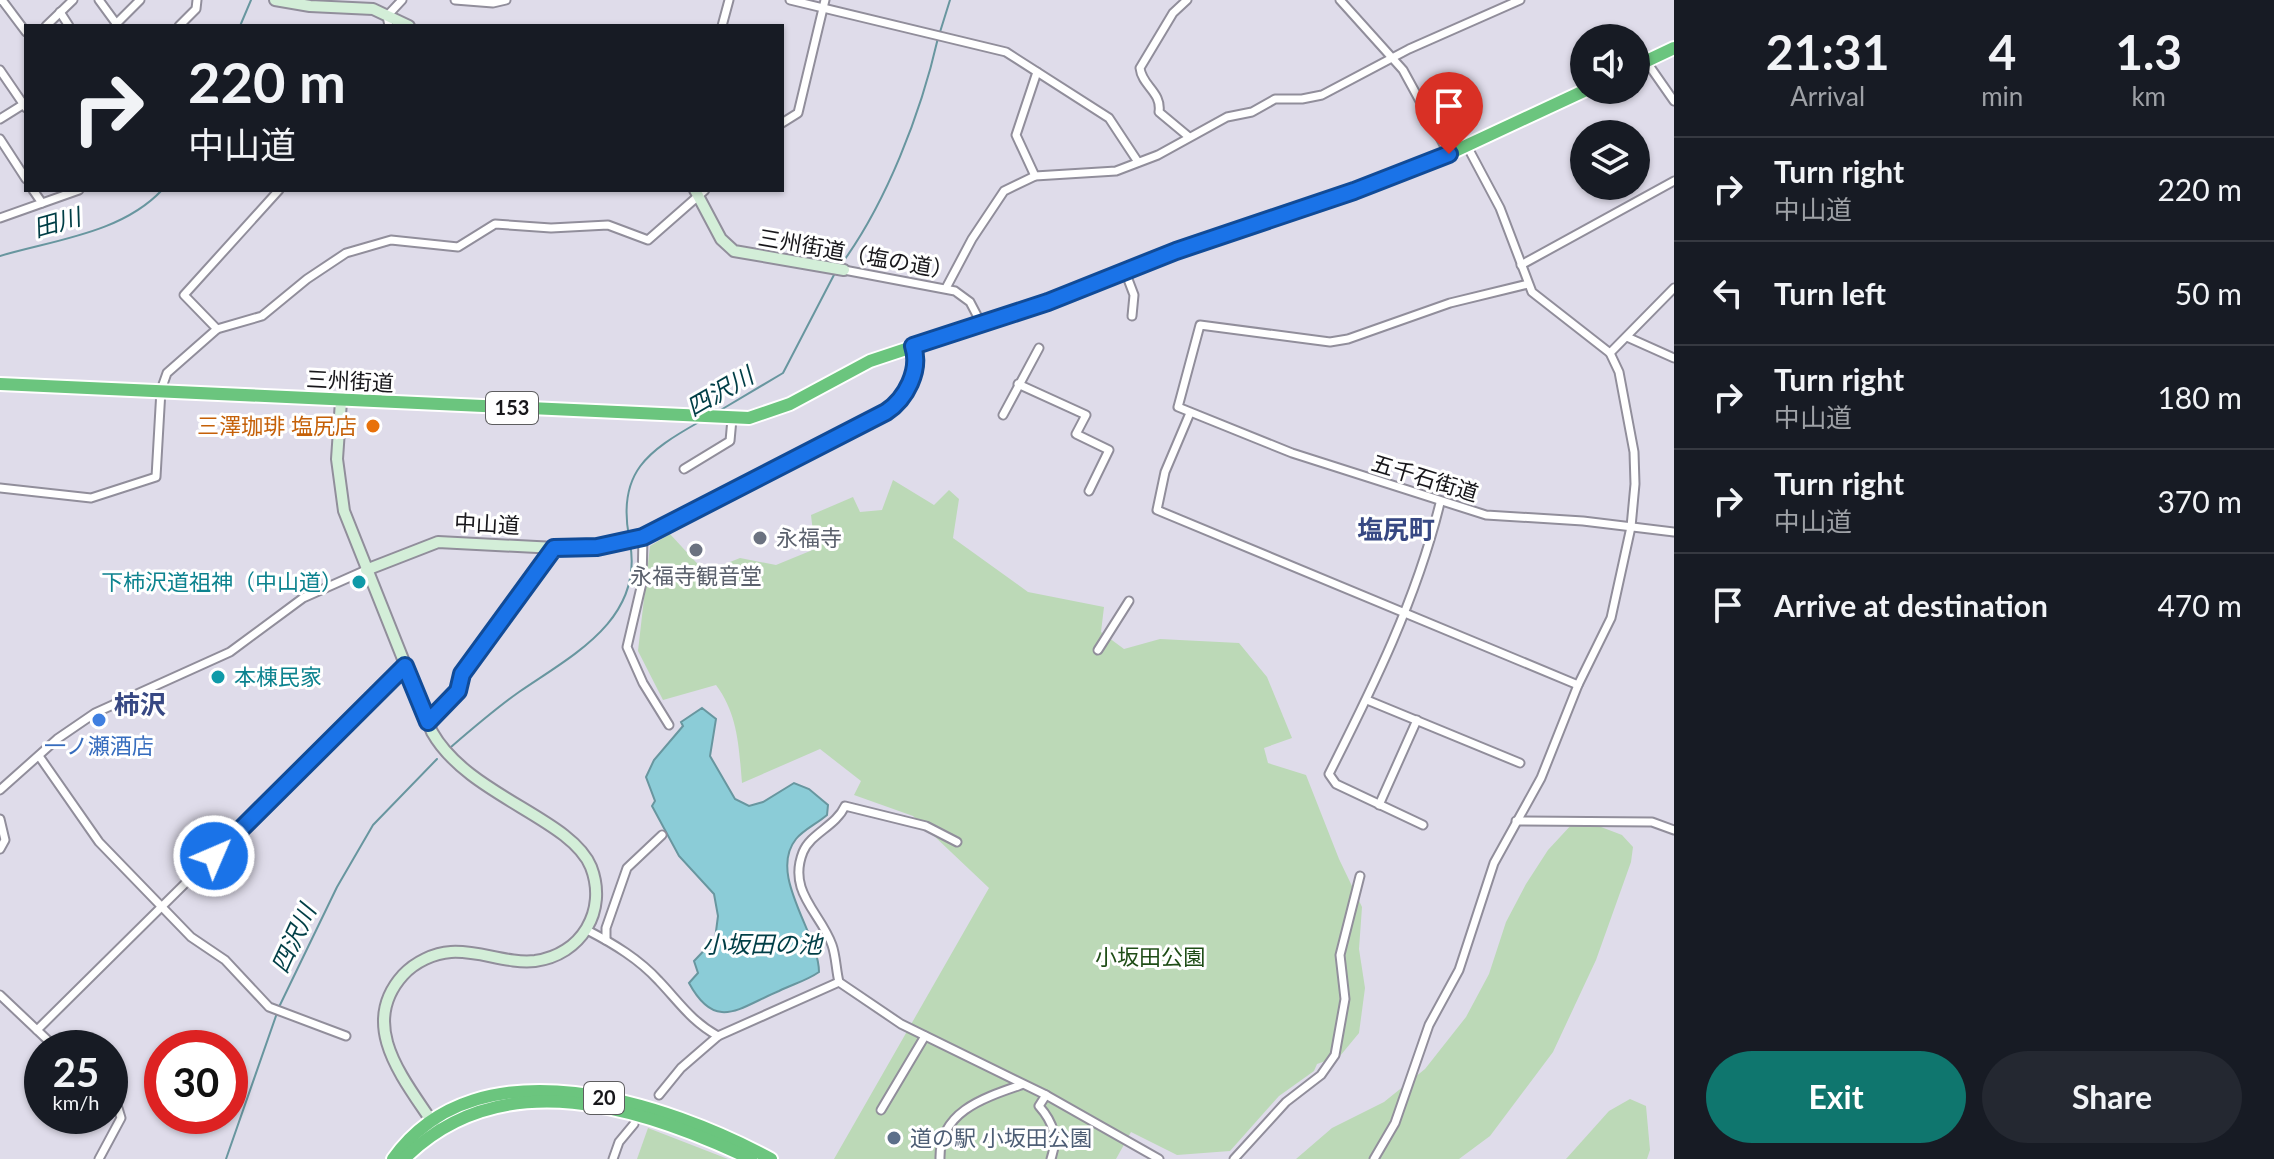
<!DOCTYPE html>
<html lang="en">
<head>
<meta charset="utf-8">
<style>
	body { margin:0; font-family:Lato,"Noto Sans JP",sans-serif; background:#242831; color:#f1f3f6; height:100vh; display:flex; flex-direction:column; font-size:30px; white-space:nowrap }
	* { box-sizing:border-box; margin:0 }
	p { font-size:26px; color:#9ea1a6 }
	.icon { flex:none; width:44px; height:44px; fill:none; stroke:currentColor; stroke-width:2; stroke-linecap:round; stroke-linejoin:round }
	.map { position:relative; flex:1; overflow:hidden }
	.sheet { display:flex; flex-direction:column; background:#171b24; width:600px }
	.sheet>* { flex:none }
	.hud { position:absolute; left:24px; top:24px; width:760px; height:168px; border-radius:0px; box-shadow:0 2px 6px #0004; background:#171b24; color:#f1f3f6; overflow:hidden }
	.buttons { position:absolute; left:1570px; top:24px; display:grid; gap:16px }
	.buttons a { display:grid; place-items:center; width:80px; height:80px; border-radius:50%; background:#171b24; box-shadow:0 2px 6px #0004; font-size:40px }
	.speed { position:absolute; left:24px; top:1030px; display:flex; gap:16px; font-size:40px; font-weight:700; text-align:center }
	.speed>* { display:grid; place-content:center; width:104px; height:104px; border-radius:50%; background:#171b24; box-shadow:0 2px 6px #0004; line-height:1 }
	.speed small { font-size:20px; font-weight:400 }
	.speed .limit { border:12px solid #d22; background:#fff; color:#111 }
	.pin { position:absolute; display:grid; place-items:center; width:68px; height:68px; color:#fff; margin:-82px -34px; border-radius:50% 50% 50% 0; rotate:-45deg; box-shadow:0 0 8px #0007 }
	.pin .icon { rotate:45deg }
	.me { position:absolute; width:88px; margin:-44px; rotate:45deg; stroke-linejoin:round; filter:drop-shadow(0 0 6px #0008) }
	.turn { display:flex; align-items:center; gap:28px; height:168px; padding:0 32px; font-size:36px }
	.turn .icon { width:104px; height:104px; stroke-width:2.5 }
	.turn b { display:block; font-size:56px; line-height:68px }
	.eta { display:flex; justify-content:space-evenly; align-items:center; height:136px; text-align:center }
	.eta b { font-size:48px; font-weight:700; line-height:56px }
	.action { display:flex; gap:16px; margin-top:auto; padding:16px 32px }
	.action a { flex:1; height:92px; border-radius:48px; background:#0f766e; color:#fff; font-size:32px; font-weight:700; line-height:92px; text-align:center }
	.action a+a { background:#242831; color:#f1f3f6 }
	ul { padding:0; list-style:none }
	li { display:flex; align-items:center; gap:24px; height:104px; padding:0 32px; border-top:2px solid #363941 }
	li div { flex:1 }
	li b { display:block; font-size:30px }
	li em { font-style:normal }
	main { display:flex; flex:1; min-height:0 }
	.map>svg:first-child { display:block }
	.green { fill:#bcd9b7 }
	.water { fill:#8bccd7; stroke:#68969f; stroke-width:2 }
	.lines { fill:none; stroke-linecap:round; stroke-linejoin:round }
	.stream { stroke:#68969f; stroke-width:2 }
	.street-casing { stroke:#918e9b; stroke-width:11 }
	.secondary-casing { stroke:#918e9b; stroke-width:14 }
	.highway-casing { stroke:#fff; stroke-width:16 }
	.street { stroke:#fff; stroke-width:7 }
	.secondary { stroke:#d3eed8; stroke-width:10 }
	.highway { stroke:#6bc57e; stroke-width:12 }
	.route-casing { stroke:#114b97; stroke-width:20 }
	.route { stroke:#1a73e8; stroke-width:14 }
	.food-dot { fill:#e8710a; stroke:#fff; stroke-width:3 }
	.worship-dot { fill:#6b7280; stroke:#fff; stroke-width:3 }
	.culture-dot { fill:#0f9aa8; stroke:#fff; stroke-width:3 }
	.shop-dot { fill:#3f7fe0; stroke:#fff; stroke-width:3 }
	.service-dot { fill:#5c6f8a; stroke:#fff; stroke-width:3 }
	.labels { text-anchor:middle; stroke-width:6; stroke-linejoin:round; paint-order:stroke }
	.shield { fill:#fff; stroke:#5d5d5f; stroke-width:2 }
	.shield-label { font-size:20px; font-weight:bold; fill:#18171b }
	.street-label { font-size:22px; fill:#18171b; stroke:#fff }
	.food-label { font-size:22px; fill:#c56008; stroke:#fff; text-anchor:end }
	.worship-label { font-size:22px; fill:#5b616d; stroke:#fff; text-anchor:start }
	.culture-label { font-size:22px; fill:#0d838f; stroke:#fff; text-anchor:end }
	.shop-label { font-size:22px; fill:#366cbe; stroke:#fff }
	.park-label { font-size:22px; fill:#1f4d17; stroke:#fff }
	.service-label { font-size:22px; fill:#4e5e75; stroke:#fff; text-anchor:start }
	.water-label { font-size:24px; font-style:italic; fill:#003e46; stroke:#fff }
	.quarter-label { font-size:26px; font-weight:bold; fill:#374883; stroke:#fff }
</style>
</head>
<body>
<main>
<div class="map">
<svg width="1674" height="1159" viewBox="0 0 1674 1159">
	<rect width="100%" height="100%" fill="#dfdcea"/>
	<g class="green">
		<path d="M893 480 934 505 949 490 959 499 953 538 1028 592 1104 607 1101 632 1124 649 1160 639 1239 643 1267 677 1292 738 1264 748 1268 763 1306 775 1339 859 1362 907 1359 949 1365 988 1359 1033 1340 1056 1317 1064 1314 1071 1279 1096 1230 1151 1177 1155 1131 1132 1116 1159H834L989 888 913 816 854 795 861 781 820 749 742 783C739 748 738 714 716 685L663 700 638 651 650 546 670 534 705 572 740 558 776 565 815 549 811 515 853 497 860 512 882 510Z"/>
		<path d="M1588 822 1622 835 1633 847 1631 862 1596 960 1553 1052 1490 1136 1459 1159H1296L1332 1128 1384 1102 1425 1069 1466 1017 1489 974 1506 922 1526 884 1548 850 1573 823Z"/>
		<path d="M1630 1099 1646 1106 1650 1150 1647 1159H1566L1609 1111Z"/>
		<path d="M648 1128 728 1159H637Z"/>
	</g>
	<path class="water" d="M702 708 716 719 710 756 735 799 749 806 763 802 794 783 809 789 828 805 827 815C818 823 803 830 796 839 767 875 819 934 819 972 806 981 793 984 779 991 740 1007 716 1033 689 983L698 973 694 961 715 939 718 916 714 894 679 856 652 806 655 801 646 777 654 760 683 726 681 722Z"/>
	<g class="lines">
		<g class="stream">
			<path d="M240 26 251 0"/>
			<path d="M940 32 950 0"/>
			<path d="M0 256C54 240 122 233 162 190"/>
			<path d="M840 266C886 204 921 113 938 38"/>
			<path d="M719 411 783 373 836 271"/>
			<path d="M629 537C617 472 648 451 699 422"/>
			<path d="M451 747C473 728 495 709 519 692 571 656 644 620 630 543"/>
			<path d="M279 1007 337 887 373 825 437 759"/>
			<path d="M226 1159 277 1013"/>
		</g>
		<g class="street-casing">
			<g id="street">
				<path d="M2 0 26 32"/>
				<path d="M99 0 118 26"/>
				<path d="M455 0 493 3 506 0"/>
				<path d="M790 0 1006 52 1109 118 1138 162"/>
				<path d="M1187 0 1173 13 1140 68C1142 86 1162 92 1159 112L1189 137"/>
				<path d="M1340 0 1403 70 1449 154"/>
				<path d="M60 12 69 26"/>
				<path d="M116 24 140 0"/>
				<path d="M46 26 73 0"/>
				<path d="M179 26 196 9 197 0"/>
				<path d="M389 26 387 16 402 0"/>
				<path d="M722 26 729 0"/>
				<path d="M1646 61 1674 101"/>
				<path d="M0 70 26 108"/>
				<path d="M0 119 24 104"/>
				<path d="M782 123 798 113 825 0"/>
				<path d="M0 139 26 179"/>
				<path d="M1035 176 1016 135 1037 72"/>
				<path d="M33 190 42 203"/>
				<path d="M0 218 79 190"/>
				<path d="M1521 265 1674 181"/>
				<path d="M844 270 955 291 970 302 981 323"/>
				<path d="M1126 274 1134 295 1132 316"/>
				<path d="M1528 284 1450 303 1348 339 1330 342 1200 325 1178 407 1292 453 1486 515 1583 521 1674 532"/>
				<path d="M946 288 972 239 1004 191 1035 176 1116 171 1158 155 1227 117 1252 112 1275 99H1302L1322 95 1409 49 1520 0"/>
				<path d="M217 329 184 295 279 190"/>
				<path d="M1627 337 1674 358"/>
				<path d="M1610 353 1674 288"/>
				<path d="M1018 384 1086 415 1076 434 1109 450 1089 491"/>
				<path d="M1190 413 1165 472 1157 510 1578 685"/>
				<path d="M1003 415 1039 348"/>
				<path d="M684 469 730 441 732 419"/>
				<path d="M0 488 91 498 156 477 161 390 167 373 217 329 262 316 307 279 346 253 391 240 458 247 495 224 551 228 608 225 648 240 705 190"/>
				<path d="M643 537 642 583 627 647 643 683 669 725"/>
				<path d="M1098 650 1129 601"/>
				<path d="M1367 700 1520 763"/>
				<path d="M428 722 458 691 462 674 554 548"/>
				<path d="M39 756 99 842 191 937 225 960 269 1007 346 1036"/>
				<path d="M0 790 57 739 95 713 230 652 303 598 366 570"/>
				<path d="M1379 805 1417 720"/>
				<path d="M0 819 5 840 0 849"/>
				<path d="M1516 821 1652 822 1674 830"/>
				<path d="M1423 825 1336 784 1329 774C1373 687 1417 598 1440 503"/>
				<path d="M957 842 926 826 845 806C836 826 811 833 803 852 787 892 821 913 832 945 836 956 836 970 839 982L901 1024 1046 1095 1159 1159"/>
				<path d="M587 930C614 944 639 959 659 981 679 1002 692 1022 718 1036"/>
				<path d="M606 940V928L627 868 662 835"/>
				<path d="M0 995 56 1048"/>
				<path d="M37 1030 405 666"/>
				<path d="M659 1095 681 1068 718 1036 839 982"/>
				<path d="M1046 1095 1039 1106C1054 1123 1058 1138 1051 1159"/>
				<path d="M881 1110 925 1036"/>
				<path d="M99 1159 121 1118 118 1108 110 1100"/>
				<path d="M613 1159 619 1142 634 1124"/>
				<path d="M940 1159C939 1112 983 1098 1021 1085"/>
				<path d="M1234 1159 1286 1102 1321 1075 1335 1055 1345 999 1340 955 1360 876"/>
				<path d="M1374 1159 1395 1123 1429 1025 1459 970 1494 863 1541 778 1578 685 1611 618 1631 527 1635 484 1634 452 1619 372 1610 353 1532 292 1500 208 1467 146"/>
			</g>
		</g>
		<g class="secondary-casing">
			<g id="secondary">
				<path d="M275 0 310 6 373 9 409 26"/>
				<path d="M695 190 721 239 734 251 844 270"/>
				<path d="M341 401 337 459 344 511 432 732C468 796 571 818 591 867 608 911 581 955 535 961 507 964 479 950 451 952 434 953 415 962 403 975 357 1026 405 1080 434 1125"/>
				<path d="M366 570 438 542 575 549 643 537 895 406C909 393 919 365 913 346"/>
			</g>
		</g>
		<g class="highway-casing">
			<g id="highway">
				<path d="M1636 66 1674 48"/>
				<path d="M0 384 749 418 790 404 870 361 1048 302 1176 251 1425 165 1586 90"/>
				<path d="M393 1159C478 1039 667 1103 771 1159"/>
				<path d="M404 1159C501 1061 642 1107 751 1159"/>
			</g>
		</g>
		<use href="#street" class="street"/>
		<use href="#secondary" class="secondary"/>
		<use href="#highway" class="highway"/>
	</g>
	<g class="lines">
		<g class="route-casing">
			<path id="route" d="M214 856 405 666 428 722 458 691 462 674 554 548 597 547 643 537 886 412C906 399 921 370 913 346L1048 302 1176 251 1354 191 1449 154"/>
		</g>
		<use href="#route" class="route"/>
	</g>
	<circle class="food-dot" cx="373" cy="426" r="8"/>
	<g class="worship-dot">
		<circle cx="760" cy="538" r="8"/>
		<circle cx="696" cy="550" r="8"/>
	</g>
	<g class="culture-dot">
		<circle cx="359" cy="582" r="8"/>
		<circle cx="218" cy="677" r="8"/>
	</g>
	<circle class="shop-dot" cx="99" cy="720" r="8"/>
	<circle class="service-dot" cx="894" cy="1138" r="8"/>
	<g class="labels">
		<g class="shield">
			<rect x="486" y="392" width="52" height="32" rx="6"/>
			<rect x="584" y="1082" width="40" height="32" rx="6"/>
		</g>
		<g class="shield-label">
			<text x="512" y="415">153</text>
			<text x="604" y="1105">20</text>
		</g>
		<g class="street-label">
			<text transform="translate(856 254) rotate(10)" y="8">三州街道（塩の道）</text>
			<text transform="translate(350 381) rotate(3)" y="8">三州街道</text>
			<text transform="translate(1425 478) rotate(17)" y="8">五千石街道</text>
			<text transform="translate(487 524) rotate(3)" y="8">中山道</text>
		</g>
		<g class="food-label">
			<text x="357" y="434">三澤珈琲 塩尻店</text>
		</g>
		<g class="worship-label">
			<text x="776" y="546">永福寺</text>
			<text x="696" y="584" text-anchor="middle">永福寺観音堂</text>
		</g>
		<g class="culture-label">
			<text x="343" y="590">下柿沢道祖神（中山道）</text>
			<text x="234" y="685" text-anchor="start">本棟民家</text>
		</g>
		<g class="shop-label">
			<text x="99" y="754">一ノ瀬酒店</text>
		</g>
		<g class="park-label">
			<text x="1150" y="965">小坂田公園</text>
		</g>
		<g class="service-label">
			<text x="910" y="1146">道の駅 小坂田公園</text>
		</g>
		<g class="water-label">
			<text transform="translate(57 223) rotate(-16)" y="8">田川</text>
			<text transform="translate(720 392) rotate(-30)" y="8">四沢川</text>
			<text transform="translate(294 939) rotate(-65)" y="8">四沢川</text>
			<text x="762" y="953">小坂田の池</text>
		</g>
		<g class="quarter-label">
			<text x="1396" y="539">塩尻町</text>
			<text x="140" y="714">柿沢</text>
		</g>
	</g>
</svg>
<div class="buttons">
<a><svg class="icon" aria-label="sound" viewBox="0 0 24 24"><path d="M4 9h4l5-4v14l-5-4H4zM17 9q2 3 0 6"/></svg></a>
<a><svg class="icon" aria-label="layers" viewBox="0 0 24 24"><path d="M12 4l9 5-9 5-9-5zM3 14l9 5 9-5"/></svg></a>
</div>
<div class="speed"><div>25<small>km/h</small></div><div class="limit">30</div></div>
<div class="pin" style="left:1449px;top:154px;background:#d93025"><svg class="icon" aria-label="arrive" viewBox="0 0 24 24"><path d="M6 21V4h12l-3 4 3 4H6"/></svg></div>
<svg class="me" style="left:214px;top:856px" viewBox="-20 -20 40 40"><circle r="17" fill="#1a73e8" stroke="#fff" stroke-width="3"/><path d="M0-11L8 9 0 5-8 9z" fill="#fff"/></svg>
<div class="hud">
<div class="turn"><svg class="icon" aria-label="right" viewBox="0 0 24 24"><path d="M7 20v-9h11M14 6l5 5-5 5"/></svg><div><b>220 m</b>中山道</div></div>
</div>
</div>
<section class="sheet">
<div class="eta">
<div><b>21:31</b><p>Arrival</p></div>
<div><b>4</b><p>min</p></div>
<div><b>1.3</b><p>km</p></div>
</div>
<ul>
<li><svg class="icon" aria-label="right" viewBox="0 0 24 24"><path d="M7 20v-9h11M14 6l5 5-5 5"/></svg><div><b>Turn right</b><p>中山道</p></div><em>220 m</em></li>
<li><svg class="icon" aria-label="left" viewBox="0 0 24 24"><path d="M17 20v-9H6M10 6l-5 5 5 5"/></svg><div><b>Turn left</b></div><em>50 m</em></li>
<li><svg class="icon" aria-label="right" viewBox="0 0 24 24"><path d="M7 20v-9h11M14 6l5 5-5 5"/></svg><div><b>Turn right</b><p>中山道</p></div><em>180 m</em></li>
<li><svg class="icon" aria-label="right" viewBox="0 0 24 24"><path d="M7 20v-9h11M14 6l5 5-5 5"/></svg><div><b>Turn right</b><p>中山道</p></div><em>370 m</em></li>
<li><svg class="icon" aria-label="arrive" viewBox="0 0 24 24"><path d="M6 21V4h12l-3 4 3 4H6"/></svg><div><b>Arrive at destination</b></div><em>470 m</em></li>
</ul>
<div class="action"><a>Exit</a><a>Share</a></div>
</section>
</main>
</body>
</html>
